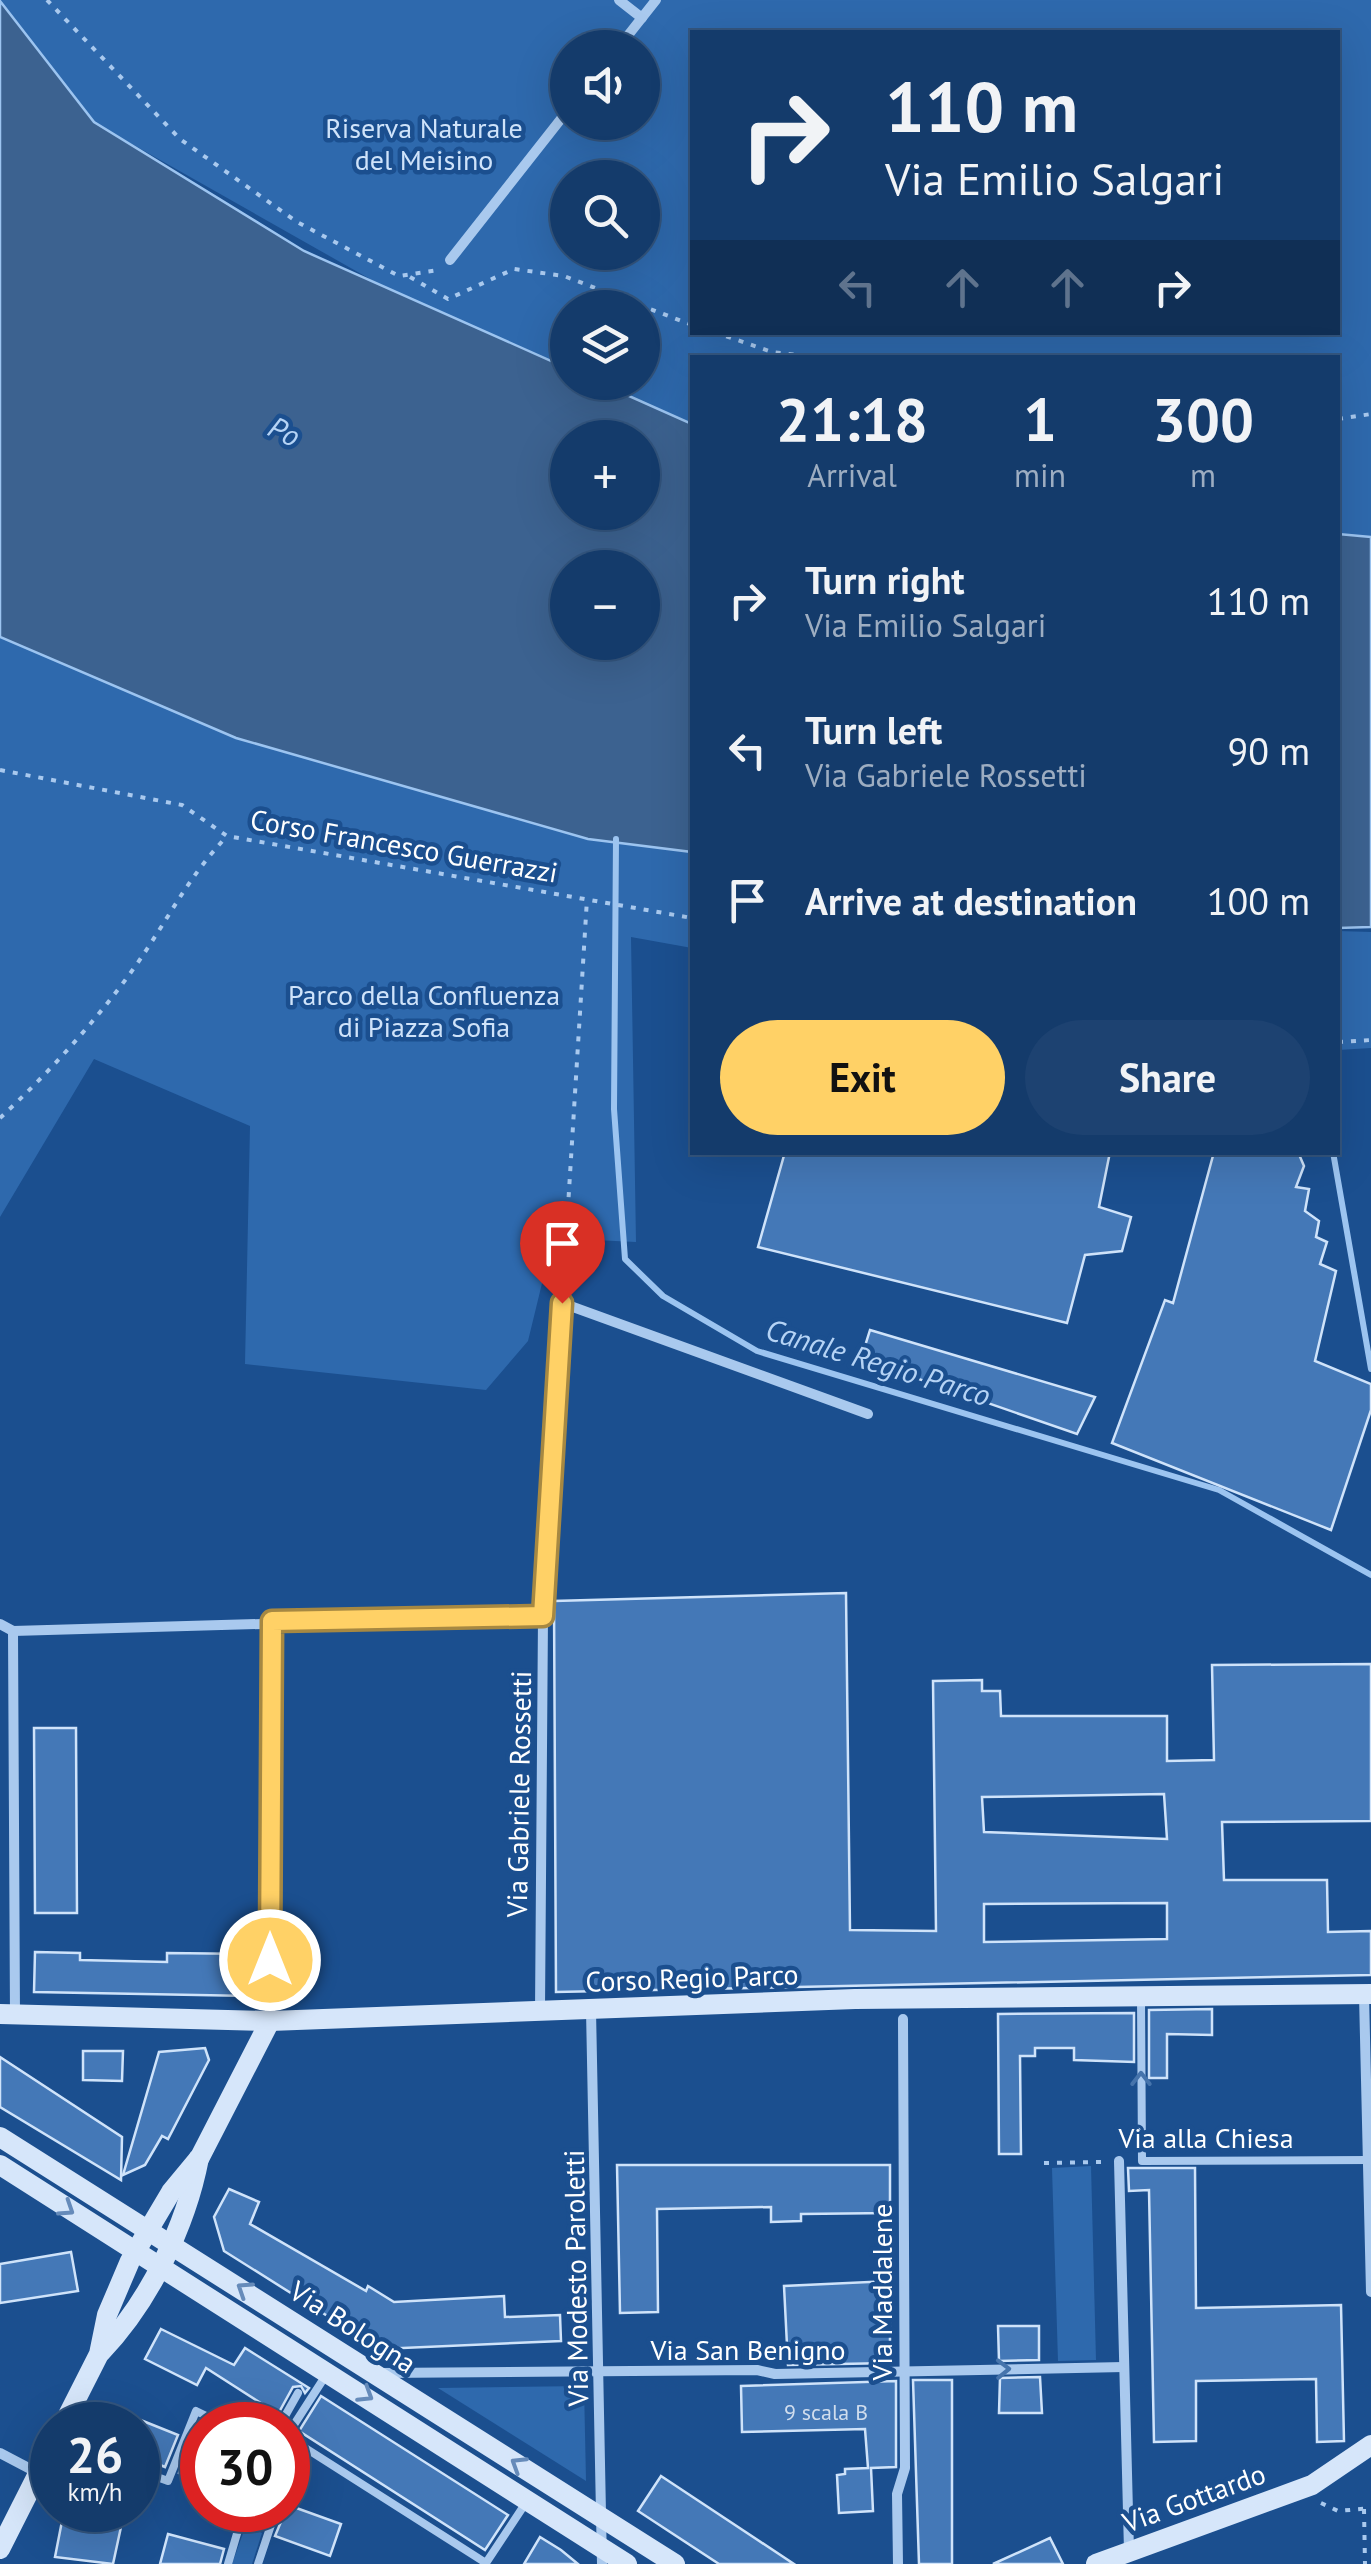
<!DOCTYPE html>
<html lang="en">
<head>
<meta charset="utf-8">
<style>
	body { margin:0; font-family:"PT Sans",sans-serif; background:#1d4271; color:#f1f3f6; height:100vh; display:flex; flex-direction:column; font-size:38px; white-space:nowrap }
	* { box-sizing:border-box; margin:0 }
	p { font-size:32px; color:#9dadc1 }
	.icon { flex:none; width:55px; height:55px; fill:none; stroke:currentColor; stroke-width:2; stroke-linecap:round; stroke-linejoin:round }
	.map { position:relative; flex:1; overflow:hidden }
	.details { position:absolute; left:690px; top:355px; width:650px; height:800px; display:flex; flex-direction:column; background:#143b6b; border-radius:0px; box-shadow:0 10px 40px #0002,0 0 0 2px #33557e }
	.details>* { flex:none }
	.hud { position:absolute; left:690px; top:30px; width:650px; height:305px; border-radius:0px; box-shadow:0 10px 40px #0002,0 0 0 2px #33557e; background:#143b6b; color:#f1f3f6; overflow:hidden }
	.tools { position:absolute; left:550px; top:30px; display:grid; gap:20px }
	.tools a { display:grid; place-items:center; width:110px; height:110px; border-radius:50%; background:#143b6b; box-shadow:0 10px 40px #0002,0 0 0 2px #33557e; font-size:50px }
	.speed { position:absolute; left:30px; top:2402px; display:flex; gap:20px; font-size:50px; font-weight:700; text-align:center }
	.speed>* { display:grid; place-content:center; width:130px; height:130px; border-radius:50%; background:#143b6b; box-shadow:0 10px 40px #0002,0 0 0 2px #33557e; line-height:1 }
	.speed small { font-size:25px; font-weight:400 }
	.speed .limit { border:15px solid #d22; background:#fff; color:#111 }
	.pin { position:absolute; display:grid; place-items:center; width:85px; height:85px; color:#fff; margin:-102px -42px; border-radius:50% 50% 50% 0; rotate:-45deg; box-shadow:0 0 10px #0007 }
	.pin .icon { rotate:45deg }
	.me { position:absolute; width:110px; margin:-55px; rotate:0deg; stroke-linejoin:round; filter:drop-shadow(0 0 8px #0008) }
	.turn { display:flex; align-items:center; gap:35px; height:210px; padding:0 30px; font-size:45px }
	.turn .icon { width:130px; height:130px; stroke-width:2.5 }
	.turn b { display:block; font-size:70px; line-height:85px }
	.lanes { display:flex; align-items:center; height:95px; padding:0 30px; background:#0003; justify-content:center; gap:50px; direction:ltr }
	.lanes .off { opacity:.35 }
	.eta { display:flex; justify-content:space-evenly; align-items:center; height:170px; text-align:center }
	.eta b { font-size:60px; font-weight:700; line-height:70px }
	.cta { display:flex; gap:20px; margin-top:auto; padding:20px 30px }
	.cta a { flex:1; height:115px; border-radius:60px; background:#ffd166; color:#111; font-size:40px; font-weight:700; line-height:115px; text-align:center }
	.cta a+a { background:#1d4271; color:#f1f3f6 }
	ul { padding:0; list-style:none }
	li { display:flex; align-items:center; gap:30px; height:150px; padding:0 30px }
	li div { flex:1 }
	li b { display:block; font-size:38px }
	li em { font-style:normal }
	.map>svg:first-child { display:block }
	.green { fill:#2e69ad; fill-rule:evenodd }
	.water { fill:#3c6290; stroke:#9cc4f0; stroke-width:2.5; fill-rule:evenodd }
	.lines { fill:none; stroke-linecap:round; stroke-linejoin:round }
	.stream { stroke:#9cc4f0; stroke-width:6 }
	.building { fill:#4478b7; stroke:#cfe3fa; stroke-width:2.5; fill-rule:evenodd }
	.path { stroke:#a9c9ee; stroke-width:4; stroke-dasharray:5 8; stroke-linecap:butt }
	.lane { stroke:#a9c9ee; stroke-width:8 }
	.street { stroke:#a9c9ee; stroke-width:10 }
	.secondary { stroke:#d6e6fa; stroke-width:20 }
	.oneway { stroke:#4674ac }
	.oneway2 { stroke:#668bba }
	.route-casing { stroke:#a68842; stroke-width:25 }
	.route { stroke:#ffd166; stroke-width:18 }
	.labels { text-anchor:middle; stroke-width:9; stroke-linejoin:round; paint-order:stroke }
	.number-label { font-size:22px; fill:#d0dded }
	.park-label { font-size:28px; fill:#cfe3fa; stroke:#1b4f8f }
	.street-label { font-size:28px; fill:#fff; stroke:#1b4f8f }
	.water-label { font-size:30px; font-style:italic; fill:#b5d3f5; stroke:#1b4f8f }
</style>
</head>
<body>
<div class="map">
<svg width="1371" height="2564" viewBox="0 0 1371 2564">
	<rect width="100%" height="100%" fill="#1b4f8f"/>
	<g class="green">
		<path d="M0 0H1371V537L1338 535V358H692V424L600 383 642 382V308H568L567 368 386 288 93 122ZM692 32H1338V332H692ZM568 48H642V122H568ZM568 178H642V252H568Z"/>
		<path d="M0 635 236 738 588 839 692 852V948L631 937 636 1242 553 1238 528 1341 486 1390 245 1364 250 1126 94 1059 0 1217Z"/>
		<path d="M1338 931 1371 932V1048L1338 1050Z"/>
		<path d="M1091 2166 1096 2360 1058 2361 1052 2168Z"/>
		<path d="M584 2386 586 2481 438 2388Z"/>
		<path d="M246 2525 262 2533 252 2564H232Z"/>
	</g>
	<g class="water">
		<path d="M0 1 94 122 304 251 567 368 568 382 600 383 692 424V852L588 839 236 738 0 637ZM568 438H642V512H568ZM568 568H642V642H568Z"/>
		<path d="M1338 534 1371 537V927L1338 928Z"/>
	</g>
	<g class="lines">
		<g class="stream">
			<path d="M616 839 614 1109 625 1259 663 1296 757 1351 1219 1490 1371 1575"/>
			<path d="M1333 1152 1371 1369"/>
		</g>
	</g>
	<g class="building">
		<path d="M785 1152H1110L1099 1207 1131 1217 1122 1251 1085 1255 1067 1323 758 1247Z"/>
		<path d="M1214 1152H1298L1304 1166 1296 1187 1309 1189 1305 1211 1319 1221 1316 1237 1327 1242 1320 1264 1336 1271 1315 1361 1371 1384V1410L1331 1530 1112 1443 1165 1300 1173 1303Z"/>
		<path d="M870 1330 1095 1397 1077 1434 861 1359Z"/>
		<path d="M846 1593 850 1930 936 1931 933 1681 982 1680V1691H1000L1001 1716H1167V1761L1214 1760 1212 1665 1371 1664V1821L1222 1822 1224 1880H1327L1328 1932 1371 1931V1975L556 1992 554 1601ZM1164 1794 1167 1839 984 1832 982 1797ZM1167 1903V1939L984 1942V1904Z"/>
		<path d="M34 1728H76L77 1913H35Z"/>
		<path d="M35 1952 80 1953V1960L167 1962V1953L252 1954 251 1996 34 1992Z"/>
		<path d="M1212 2009V2035L1167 2034V2078H1149V2010Z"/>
		<path d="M1134 2013V2062L1074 2060V2048H1035V2056H1020L1021 2154H999L998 2014Z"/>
		<path d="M205 2048 209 2060 168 2139 162 2136 145 2165 123 2175 159 2052Z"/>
		<path d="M83 2051H123L122 2081 83 2080Z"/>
		<path d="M0 2057 122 2137 121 2180 0 2107Z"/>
		<path d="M617 2165H890V2213L801 2214V2221L771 2222V2207L657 2209 658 2312 620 2313Z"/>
		<path d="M1128 2168H1195L1196 2308 1341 2305 1344 2441 1317 2442 1316 2379 1196 2381V2441L1154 2442 1149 2190 1129 2191Z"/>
		<path d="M229 2189 259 2202 250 2224 366 2291 368 2286 394 2302 504 2296 505 2317 560 2315 561 2341 380 2349 224 2251 214 2217Z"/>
		<path d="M71 2252 78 2291 0 2303V2264Z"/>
		<path d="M890 2281V2363L788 2365 784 2286Z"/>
		<path d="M998 2326H1039V2360L999 2361Z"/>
		<path d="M161 2329 234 2365 245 2348 309 2388 305 2393 301 2386 293 2387 278 2414 206 2368 197 2385 145 2359Z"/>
		<path d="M1040 2377 1042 2413H999L1000 2378Z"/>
		<path d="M913 2380H952V2564H919Z"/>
		<path d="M896 2381V2467L871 2468 873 2511 839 2513 837 2475 845 2474V2469L868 2468 865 2429 742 2432 741 2386Z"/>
		<path d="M321 2396 508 2515 485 2550 299 2431Z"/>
		<path d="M138 2419 178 2435 165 2467 138 2456Z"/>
		<path d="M192 2441 202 2445V2486L179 2473Z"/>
		<path d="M661 2476 794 2564H719L638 2511Z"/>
		<path d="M288 2505 341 2524 330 2556 275 2536Z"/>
		<path d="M63 2516 121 2527 113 2564 55 2557Z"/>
		<path d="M168 2534 224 2549 220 2564H160Z"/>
		<path d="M540 2537 561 2550 578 2564H524Z"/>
		<path d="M1050 2538 1063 2564H993Z"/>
	</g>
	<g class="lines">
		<g class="path">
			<path d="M47 0 180 139 297 222 399 276 439 270"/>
			<path d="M410 277 448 299 514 269 564 276 692 325"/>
			<path d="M714 332 772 352 822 358"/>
			<path d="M1338 419 1371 414"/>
			<path d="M0 770 182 805 227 836 692 918"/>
			<path d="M1338 1042 1371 1040"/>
			<path d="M0 1118C51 1071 109 1007 147 949 176 905 190 876 227 836"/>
			<path d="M563 1288 587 899"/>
			<path d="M1044 2163 1102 2162"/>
			<path d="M1321 2503 1338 2511 1371 2508"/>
			<path d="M1364 2509 1365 2564"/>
		</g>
		<g class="lane">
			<path d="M1141 1997 1142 2161 1368 2160"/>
			<path d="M280 2425 298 2393"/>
			<path d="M288 2434 326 2375"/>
			<path d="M288 2437 486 2563 527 2501"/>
			<path d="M288 2467 292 2469 288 2480"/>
			<path d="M138 2470 168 2481 196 2411 225 2425"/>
			<path d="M228 2564 244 2510"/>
			<path d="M258 2564 276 2510"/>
		</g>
		<g class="street">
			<path d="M619 0 642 18"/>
			<path d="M618 48 656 0"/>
			<path d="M450 260 568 110"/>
			<path d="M0 1624 13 1631 543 1616"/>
			<path d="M13 1631 15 2017"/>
			<path d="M1364 1995 1371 2292"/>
			<path d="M540 2010 543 1616 562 1303 868 1414"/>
			<path d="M591 2010 602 2564"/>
			<path d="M270 2021 272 1621"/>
			<path d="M1119 2161 1129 2551"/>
			<path d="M380 2373 757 2370 775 2374 1124 2367"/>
			<path d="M0 2453 38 2473"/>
			<path d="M898 2564 897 2494 905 2468 903 2019"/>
		</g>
		<g class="secondary">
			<path d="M0 2014 270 2021 855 1999 1371 1994"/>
			<path d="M0 2137 675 2564"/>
			<path d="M0 2165 627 2564"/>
			<path d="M101 2352C149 2302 186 2226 199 2158"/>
			<path d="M63 2425 99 2354 107 2315 130 2261 171 2192 200 2157 270 2021"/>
			<path d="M0 2549 52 2446"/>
			<path d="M1096 2564 1312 2485 1371 2445"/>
		</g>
	</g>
	<defs><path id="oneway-chevron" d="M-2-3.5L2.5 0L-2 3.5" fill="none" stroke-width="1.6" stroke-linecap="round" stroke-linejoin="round" transform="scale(2.5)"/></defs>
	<g class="oneway">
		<use href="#oneway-chevron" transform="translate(1141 2079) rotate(-90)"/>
		<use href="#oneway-chevron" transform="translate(1003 2369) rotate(-1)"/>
	</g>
	<g class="oneway2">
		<use href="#oneway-chevron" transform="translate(67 2209) rotate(33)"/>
		<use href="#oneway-chevron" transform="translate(244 2289) rotate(-147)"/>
		<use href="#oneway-chevron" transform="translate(366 2395) rotate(32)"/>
		<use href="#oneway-chevron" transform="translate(518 2464) rotate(-148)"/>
	</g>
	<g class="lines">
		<g class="route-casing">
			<path id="route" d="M270 1960 272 1621 543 1616 562 1303"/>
		</g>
		<use href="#route" class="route"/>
	</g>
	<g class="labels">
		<g class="number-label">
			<text x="826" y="2420">9 scala B</text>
		</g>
		<g class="park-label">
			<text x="424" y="138">Riserva Naturale<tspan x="424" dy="32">del Meisino</tspan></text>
			<text x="424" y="1005">Parco della Confluenza<tspan x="424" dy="32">di Piazza Sofia</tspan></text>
		</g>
		<g class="street-label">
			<text transform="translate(404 846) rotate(10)" y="10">Corso Francesco Guerrazzi</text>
			<text transform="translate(519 1794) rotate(-89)" y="10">Via Gabriele Rossetti</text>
			<text transform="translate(692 1978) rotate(-2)" y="10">Corso Regio Parco</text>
			<text x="1206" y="2148">Via alla Chiesa</text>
			<text transform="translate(576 2278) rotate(-91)" y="10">Via Modesto Paroletti</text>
			<text transform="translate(882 2292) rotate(-90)" y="10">Via Maddalene</text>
			<text transform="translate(353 2327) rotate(33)" y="10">Via Bologna</text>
			<text x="748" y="2360">Via San Benigno</text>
			<text transform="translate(1194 2498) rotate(-20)" y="10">Via Gottardo</text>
		</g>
		<g class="water-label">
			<text transform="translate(284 432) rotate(26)" y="10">Po</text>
			<text transform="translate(878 1363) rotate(17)" y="10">Canale Regio Parco</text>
		</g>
	</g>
</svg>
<div class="tools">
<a><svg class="icon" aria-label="sound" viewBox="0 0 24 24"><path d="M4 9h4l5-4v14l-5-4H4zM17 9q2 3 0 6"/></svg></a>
<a><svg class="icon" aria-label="search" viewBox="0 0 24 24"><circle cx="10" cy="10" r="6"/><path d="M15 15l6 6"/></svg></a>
<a><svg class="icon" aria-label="layers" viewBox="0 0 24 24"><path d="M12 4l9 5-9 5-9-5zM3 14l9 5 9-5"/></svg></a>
<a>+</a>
<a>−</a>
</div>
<div class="speed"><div>26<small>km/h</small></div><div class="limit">30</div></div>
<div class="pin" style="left:562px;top:1303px;background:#d93025"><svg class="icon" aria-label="arrive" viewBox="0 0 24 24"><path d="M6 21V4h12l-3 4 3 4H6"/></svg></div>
<svg class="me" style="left:270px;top:1960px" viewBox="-20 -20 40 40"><circle r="17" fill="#ffd166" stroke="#fff" stroke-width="3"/><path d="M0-11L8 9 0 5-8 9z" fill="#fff"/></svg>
<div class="hud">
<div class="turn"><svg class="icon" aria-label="right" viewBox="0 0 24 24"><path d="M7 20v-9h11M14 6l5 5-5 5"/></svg><div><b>110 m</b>Via Emilio Salgari</div></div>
<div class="lanes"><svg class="icon off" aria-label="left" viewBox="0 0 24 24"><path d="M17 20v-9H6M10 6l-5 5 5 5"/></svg><svg class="icon off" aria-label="ahead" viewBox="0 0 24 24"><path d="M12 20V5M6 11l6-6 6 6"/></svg><svg class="icon off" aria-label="ahead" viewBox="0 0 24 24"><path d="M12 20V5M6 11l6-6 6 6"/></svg><svg class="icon" aria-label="right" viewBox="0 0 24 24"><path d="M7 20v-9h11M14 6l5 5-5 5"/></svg></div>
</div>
<section class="details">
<div class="eta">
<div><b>21:18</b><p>Arrival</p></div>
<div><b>1</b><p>min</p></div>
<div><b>300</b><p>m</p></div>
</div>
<ul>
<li><svg class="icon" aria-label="right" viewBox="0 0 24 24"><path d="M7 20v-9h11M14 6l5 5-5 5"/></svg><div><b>Turn right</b><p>Via Emilio Salgari</p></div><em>110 m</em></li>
<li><svg class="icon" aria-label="left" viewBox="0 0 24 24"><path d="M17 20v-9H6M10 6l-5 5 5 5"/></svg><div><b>Turn left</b><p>Via Gabriele Rossetti</p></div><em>90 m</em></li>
<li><svg class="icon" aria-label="arrive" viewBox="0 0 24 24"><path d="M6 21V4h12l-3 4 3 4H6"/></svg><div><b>Arrive at destination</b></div><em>100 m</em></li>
</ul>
<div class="cta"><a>Exit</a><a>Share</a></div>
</section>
</div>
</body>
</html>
